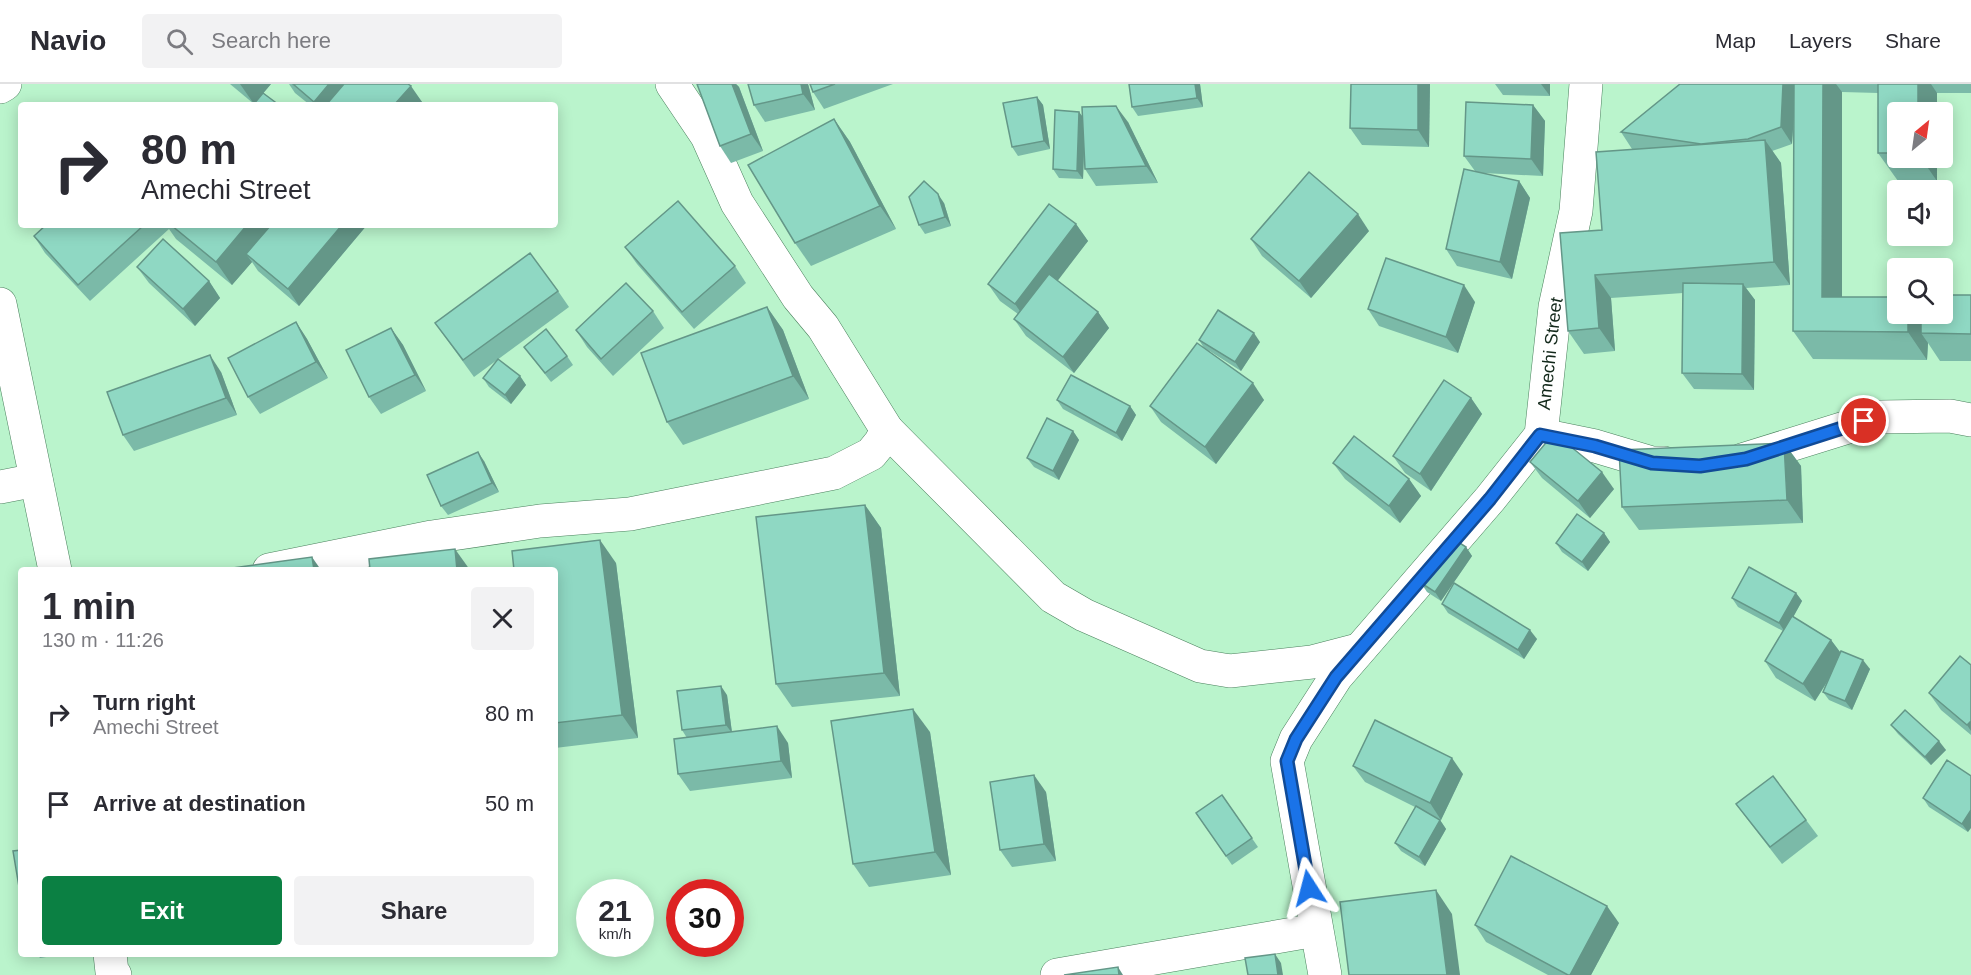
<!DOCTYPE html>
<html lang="en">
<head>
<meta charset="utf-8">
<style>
	body { margin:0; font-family:Helvetica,sans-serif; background:#f2f2f3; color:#2b2b33; height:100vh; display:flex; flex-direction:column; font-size:22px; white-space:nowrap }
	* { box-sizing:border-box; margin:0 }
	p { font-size:20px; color:#7c7c81 }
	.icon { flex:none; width:33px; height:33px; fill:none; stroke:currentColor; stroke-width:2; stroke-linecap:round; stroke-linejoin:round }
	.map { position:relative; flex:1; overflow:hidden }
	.side { position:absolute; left:18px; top:483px; width:540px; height:390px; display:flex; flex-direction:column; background:#fff; border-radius:6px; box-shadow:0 3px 15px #0003 }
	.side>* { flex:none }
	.banner { position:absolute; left:18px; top:18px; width:540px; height:126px; border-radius:6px; box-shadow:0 3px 15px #0003; background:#fff; color:#2b2b33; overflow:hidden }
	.needle { width:39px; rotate:29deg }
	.buttons { position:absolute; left:1887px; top:18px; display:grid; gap:12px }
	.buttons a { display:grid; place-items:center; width:66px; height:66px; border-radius:6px; background:#fff; box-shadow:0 3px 15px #0003; font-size:30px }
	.speed { position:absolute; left:576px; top:795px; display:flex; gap:12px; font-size:30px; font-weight:700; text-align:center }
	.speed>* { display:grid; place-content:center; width:78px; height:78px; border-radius:50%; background:#fff; box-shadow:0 3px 15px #0003; line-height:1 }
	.speed small { font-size:15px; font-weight:400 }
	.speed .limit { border:9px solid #d22; background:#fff; color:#111 }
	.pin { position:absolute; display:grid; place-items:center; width:51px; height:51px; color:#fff; margin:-26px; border:3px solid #fff; border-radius:50%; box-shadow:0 2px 6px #0007 }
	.me { position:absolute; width:66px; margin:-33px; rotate:351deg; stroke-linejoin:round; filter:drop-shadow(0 0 4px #0008) }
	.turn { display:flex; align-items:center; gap:21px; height:126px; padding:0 24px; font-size:27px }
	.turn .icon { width:78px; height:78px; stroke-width:2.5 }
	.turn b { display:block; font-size:42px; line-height:51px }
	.round { display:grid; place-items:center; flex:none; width:63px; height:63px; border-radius:6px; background:#f2f2f3 }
	.headline { display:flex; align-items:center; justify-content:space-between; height:102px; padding:0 24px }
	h1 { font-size:36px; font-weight:600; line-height:45px }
	.primary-button { display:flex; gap:12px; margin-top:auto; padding:12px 24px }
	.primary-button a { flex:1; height:69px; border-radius:6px; background:#0b8043; color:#fff; font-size:24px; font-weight:600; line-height:69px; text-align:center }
	.primary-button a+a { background:#f2f2f3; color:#2b2b33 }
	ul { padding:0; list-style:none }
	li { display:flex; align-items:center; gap:18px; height:90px; padding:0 24px }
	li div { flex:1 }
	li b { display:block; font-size:22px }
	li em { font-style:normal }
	header { display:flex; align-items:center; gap:36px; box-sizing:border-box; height:84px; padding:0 30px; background:#fff; border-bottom:2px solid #e1e1e2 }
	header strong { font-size:28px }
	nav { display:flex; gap:33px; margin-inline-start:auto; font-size:21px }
	.search { width:420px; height:54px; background:#f2f2f3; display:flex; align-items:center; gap:15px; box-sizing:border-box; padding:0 21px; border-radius:6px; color:#7c7c81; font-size:22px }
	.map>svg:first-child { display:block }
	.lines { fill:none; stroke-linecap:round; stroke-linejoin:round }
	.minor-casing { stroke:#4a805d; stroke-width:34 }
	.minor { stroke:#fff; stroke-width:33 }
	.wall { fill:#7bbaa8 }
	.shaded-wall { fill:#649788 }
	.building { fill:#8fd8c3; stroke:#649788; stroke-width:1.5 }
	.route-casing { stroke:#114b97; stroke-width:15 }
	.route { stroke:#1a73e8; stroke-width:10 }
	.labels { text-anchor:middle; stroke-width:6; stroke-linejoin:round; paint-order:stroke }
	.street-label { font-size:18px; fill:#13291b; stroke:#fff }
</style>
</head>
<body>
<header>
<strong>Navio</strong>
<div class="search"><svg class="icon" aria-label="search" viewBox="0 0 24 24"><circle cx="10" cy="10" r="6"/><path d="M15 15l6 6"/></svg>Search here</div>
<nav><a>Map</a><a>Layers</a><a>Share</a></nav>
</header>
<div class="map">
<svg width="1971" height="891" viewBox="0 0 1971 891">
	<rect width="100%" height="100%" fill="#baf4cc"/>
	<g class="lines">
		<g class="minor-casing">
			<g id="minor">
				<path d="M672 0 707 52 737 119 798 213 823 243 887 346 1053 513 1084 531 1200 582 1230 587 1312 578 1358 566"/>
				<path d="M0 3 5 0"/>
				<path d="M0 220 55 486"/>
				<path d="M1541 351 1595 362 1652 379H1664"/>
				<path d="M1742 376 1880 333 1950 332 1971 336"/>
				<path d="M0 403 36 396"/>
				<path d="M269 486 432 453 540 437 630 430 834 389 871 370 880 359 887 346"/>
				<path d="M110 870 112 888 115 891"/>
				<path d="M1057 891 1316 846"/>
				<path id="s1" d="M1325 891 1287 677 1296 655 1336 593 1490 415 1541 351 1555 223 1576 127 1586 0"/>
			</g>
		</g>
		<use href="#minor" class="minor"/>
	</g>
	<g class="wall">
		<path d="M230 0H271L254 20Z"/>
		<path d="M289 0H408L422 18 420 21H310L295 9Z"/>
		<path d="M697 0H736L739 3 763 67 731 79 720 62Z"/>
		<path d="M808 0 815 26 765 38 754 21Z"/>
		<path d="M810 0H893L824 25 813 8Z"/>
		<path d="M1129 0H1200L1203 23 1138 32 1132 23Z"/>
		<path d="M1351 0H1430L1429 63 1362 61 1350 44Z"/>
		<path d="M1495 0H1550V12L1503 11Z"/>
		<path d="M1680 0H1971V9H1937V28H1898V74H1937V97H1898L1878 69V9L1842 8V213L1898 230H1920L1921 231 1971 211V277H1940L1928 259 1927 276 1813 275 1793 247 1794 30 1792 60 1772 67 1781 79 1790 201 1746 204 1755 216 1754 306 1694 305 1682 289 1683 209 1611 214 1615 267 1584 270 1568 247 1602 146 1636 65H1632L1621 48Z"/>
		<path d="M1037 13 1043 21 1050 65 1018 72 1012 63Z"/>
		<path d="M1533 21 1545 37 1543 92 1483 89 1519 97 1530 114 1512 195 1457 182 1446 165 1475 87 1464 72Z"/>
		<path d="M1079 28 1082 32 1128 38 1158 99 1096 102 1085 85 1084 70 1083 95 1059 94 1053 85Z"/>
		<path d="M834 35 850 58 896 145 811 182 795 159Z"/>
		<path d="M944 119 951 142 925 150 919 141Z"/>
		<path d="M1076 140 1088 157 1057 196 1098 228 1109 244 1074 289 1026 252 1014 235 1018 230 1000 217 988 200Z"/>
		<path d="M46 141H367L299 222 258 187 252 178 232 201 176 155 169 145 90 217 45 169 34 152Z"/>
		<path d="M1369 147 1311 214 1262 172 1251 155Z"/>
		<path d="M625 163 735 182 746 199 694 245 637 180Z"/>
		<path d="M137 183 209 197 220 214 195 242 149 199Z"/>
		<path d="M558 207 569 223 474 293 435 239Z"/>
		<path d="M1475 218 1458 269 1379 242 1368 225Z"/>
		<path d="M767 223 783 246 809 315 683 361 667 338Z"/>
		<path d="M653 227 664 244 613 292 587 263 576 246Z"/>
		<path d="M296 238 307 255 328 294 260 330 248 313Z"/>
		<path d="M391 244 403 261 426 307 381 330 369 313Z"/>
		<path d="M1199 256 1260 258 1241 287 1208 266 1264 316 1216 380 1161 338 1150 322 1204 264Z"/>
		<path d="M524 263 567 272 573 281 551 298Z"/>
		<path d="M221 288 237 331 134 367 123 351Z"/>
		<path d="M520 292 526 301 511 320 489 303 483 294Z"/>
		<path d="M1471 314 1482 330 1431 407 1405 389 1393 372Z"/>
		<path d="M1057 316 1130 322 1136 331 1122 357 1063 325Z"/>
		<path d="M1073 347 1079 356 1059 396 1034 383 1027 374Z"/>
		<path d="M1784 359 1801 382 1803 439 1639 446 1622 423Z"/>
		<path d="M484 377 499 408 448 431 441 422Z"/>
		<path d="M1530 378 1614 405 1590 434 1542 394Z"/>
		<path d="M1333 379 1409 395 1421 412 1400 439 1345 395Z"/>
		<path d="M865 421 881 444 900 612 792 623 776 600Z"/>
		<path d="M1604 449 1610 458 1588 487 1562 468 1556 459Z"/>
		<path d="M1466 463 1472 472 1441 517 1427 508 1421 499Z"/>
		<path d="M616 479 638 654 555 664V486Z"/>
		<path d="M1796 509 1802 517 1793 533 1831 556 1840 568 1870 585 1852 626 1829 616 1823 608 1828 597 1815 617 1776 594 1765 577 1783 547 1738 523 1732 514Z"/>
		<path d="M1442 520 1537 555 1524 575 1448 529Z"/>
		<path d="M1971 581V651L1941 626 1929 609Z"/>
		<path d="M727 611 732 648 788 659 792 694 690 707 678 690 687 654 682 646Z"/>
		<path d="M1891 641 1946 666 1931 681 1898 650Z"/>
		<path d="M930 648 951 791 869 803 853 780Z"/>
		<path d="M1353 682 1463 690 1441 736 1427 729 1440 736 1446 745 1425 782 1401 767 1395 759 1415 723 1365 698Z"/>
		<path d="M1971 692 1968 748 1929 723 1923 714Z"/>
		<path d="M1046 708 1056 777 1012 783 1000 766Z"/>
		<path d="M1222 711 1258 763 1232 781 1196 729Z"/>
		<path d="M1736 720 1806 736 1818 752 1782 780 1748 736Z"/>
		<path d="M1619 839 1591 891H1548L1486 858 1475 841Z"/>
		<path d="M37 870H65L40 874Z"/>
	</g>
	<g class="shaded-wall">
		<path d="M240 0H271L254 20Z"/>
		<path d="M329 0H355L337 21H316L314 18Z"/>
		<path d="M732 0H736L739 3 763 67 751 50Z"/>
		<path d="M801 0H808L815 26 803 10Z"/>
		<path d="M1195 0H1200L1203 23 1197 14Z"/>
		<path d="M1418 0H1430L1429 63 1418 46Z"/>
		<path d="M1541 0H1550V12Z"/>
		<path d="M1783 0H1796L1792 60 1781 43Z"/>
		<path d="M1823 0H1836L1842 8V241L1822 213Z"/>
		<path d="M1918 0H1931L1937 9V28H1918Z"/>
		<path d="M411 2 422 18 420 21H394Z"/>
		<path d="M1037 13 1043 21 1050 65 1044 57Z"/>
		<path d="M1533 21 1545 37 1543 92 1531 75Z"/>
		<path d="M1116 22 1128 38 1158 99 1146 82Z"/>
		<path d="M1079 28 1085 36 1083 95 1077 87Z"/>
		<path d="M834 35 850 58 896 145 880 122Z"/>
		<path d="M1765 56 1781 79 1790 201 1774 178Z"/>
		<path d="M1921 74H1937V97Z"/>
		<path d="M1519 97 1530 114 1512 195 1500 178Z"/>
		<path d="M938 110 944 119 951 142 945 133Z"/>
		<path d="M1358 130 1369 147 1311 214 1299 197Z"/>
		<path d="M1076 140 1088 157 1027 237 1015 220Z"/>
		<path d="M247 141H283L246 170 252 178 232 201 216 178Z"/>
		<path d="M342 141H367L299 222 288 205Z"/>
		<path d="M1595 191 1611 214 1615 267 1599 244Z"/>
		<path d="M209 197 220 214 195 242 183 225Z"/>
		<path d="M1743 200 1755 216 1754 306 1742 290Z"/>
		<path d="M1464 201 1475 218 1458 269 1446 253Z"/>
		<path d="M767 223 783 246 809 315 793 292Z"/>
		<path d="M1098 228 1109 244 1074 289 1063 273Z"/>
		<path d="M1908 230H1920L1928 241 1921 249 1928 259 1927 276 1908 248Z"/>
		<path d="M296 238 307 255 328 294 316 278Z"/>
		<path d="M391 244 403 261 426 307 415 291Z"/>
		<path d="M1254 249 1260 258 1241 287 1235 278Z"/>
		<path d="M210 271 221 288 237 331 226 314Z"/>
		<path d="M520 292 526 301 511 320 505 311Z"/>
		<path d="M1253 299 1264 316 1216 380 1205 363Z"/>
		<path d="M1471 314 1482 330 1431 407 1420 390Z"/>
		<path d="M1130 322 1136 331 1122 357 1116 349Z"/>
		<path d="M1073 347 1079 356 1059 396 1053 387Z"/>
		<path d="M1784 359 1801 382 1803 439 1787 416Z"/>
		<path d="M478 368 484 377 499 408 492 399Z"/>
		<path d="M1602 388 1614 405 1590 434 1578 417Z"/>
		<path d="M1409 395 1421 412 1400 439 1389 422Z"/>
		<path d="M865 421 881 444 900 612 884 589Z"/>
		<path d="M1604 449 1610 458 1588 487 1582 478Z"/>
		<path d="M600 456 616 479 638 654 622 631Z"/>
		<path d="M1466 463 1472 472 1441 517 1435 508Z"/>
		<path d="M455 465 470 486H457Z"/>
		<path d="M312 473 321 486H314Z"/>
		<path d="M1796 509 1802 517 1785 548 1779 539Z"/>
		<path d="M1530 546 1537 555 1524 575 1518 566Z"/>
		<path d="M1831 556 1843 572 1815 617 1803 600Z"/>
		<path d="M1863 576 1870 585 1852 626 1845 617Z"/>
		<path d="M721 602 727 611 732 649 726 641Z"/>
		<path d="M913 625 930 648 951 791 935 768Z"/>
		<path d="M1971 637V647L1967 641Z"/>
		<path d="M777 642 788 659 792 694 781 677Z"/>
		<path d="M1939 657 1946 666 1931 681 1925 673Z"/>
		<path d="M1452 674 1463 690 1441 736 1430 719Z"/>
		<path d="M1034 691 1046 708 1056 777 1044 760Z"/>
		<path d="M1971 726V744L1968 748 1962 740Z"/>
		<path d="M1440 736 1446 745 1425 782 1419 773Z"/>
		<path d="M1436 806 1452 830 1460 891H1447Z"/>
		<path d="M1607 822 1619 839 1591 891H1570Z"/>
		<path d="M1275 870 1281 879 1283 891H1278Z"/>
		<path d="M1118 883 1123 891H1119Z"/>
	</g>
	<g class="building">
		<path d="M293 0H329L314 18Z"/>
		<path d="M344 0H408L411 2 394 21H326Z"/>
		<path d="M697 0H732L751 50 720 62Z"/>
		<path d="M748 0H801L803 10 754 21Z"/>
		<path d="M810 0H835L813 8Z"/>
		<path d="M1129 0H1195L1197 14 1132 23Z"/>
		<path d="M1351 0H1418V46L1350 44Z"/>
		<path d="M1680 0H1783L1781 43 1748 55 1701 60 1621 48Z"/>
		<path d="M1794 0H1823L1822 213H1898V230H1908V248L1793 247Z"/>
		<path d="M1878 0H1918V28H1898V69H1878Z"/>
		<path d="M263 9 279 21H253Z"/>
		<path d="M1037 13 1044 57 1012 63 1003 19Z"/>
		<path d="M1466 18 1533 21 1531 75 1464 72Z"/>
		<path d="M1116 22 1146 82 1085 85 1082 23Z"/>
		<path d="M1055 26 1079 28 1077 87 1053 85Z"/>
		<path d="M834 35 880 122 795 159 748 81Z"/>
		<path d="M1765 56 1774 178 1595 191 1599 244 1568 247 1560 149 1602 146 1596 68Z"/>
		<path d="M1464 85 1519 97 1500 178 1446 165Z"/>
		<path d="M1309 88 1358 130 1299 197 1251 155Z"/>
		<path d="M924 97 938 110 945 133 919 141 909 113Z"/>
		<path d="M678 117 735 182 682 228 625 163Z"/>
		<path d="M1049 120 1076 140 1015 220 988 200Z"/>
		<path d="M46 141H144L78 201 34 152Z"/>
		<path d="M171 141H247L216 178Z"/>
		<path d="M271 141H342L288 205 246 170Z"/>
		<path d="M163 155 209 197 183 225 137 183Z"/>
		<path d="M530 169 558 207 463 276 435 239Z"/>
		<path d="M1386 174 1464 201 1446 253 1368 225Z"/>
		<path d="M1049 190 1098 228 1063 273 1014 235Z"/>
		<path d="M626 199 653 227 601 275 576 246Z"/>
		<path d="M1683 199 1743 200 1742 290 1682 289Z"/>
		<path d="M1942 211H1971V250L1921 249V230H1942Z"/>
		<path d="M767 223 793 292 667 338 641 269Z"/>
		<path d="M1218 226 1254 249 1235 278 1199 256Z"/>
		<path d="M296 238 316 278 248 313 228 274Z"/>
		<path d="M391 244 415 291 369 313 346 266Z"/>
		<path d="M546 245 567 272 545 289 524 263Z"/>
		<path d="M1197 259 1253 299 1205 363 1150 322Z"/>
		<path d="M210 271 226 314 123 351 107 308Z"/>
		<path d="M498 275 520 292 505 311 483 294Z"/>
		<path d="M1071 291 1130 322 1116 349 1057 316Z"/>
		<path d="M1444 296 1471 314 1420 390 1393 372Z"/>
		<path d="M1047 334 1073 347 1053 387 1027 374Z"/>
		<path d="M1554 349 1602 388 1578 417 1530 378Z"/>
		<path d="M1354 352 1409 395 1389 422 1333 379Z"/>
		<path d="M1784 359 1787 416 1622 423 1619 366Z"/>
		<path d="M478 368 492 399 441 422 427 391Z"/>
		<path d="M865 421 884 589 776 600 756 433Z"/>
		<path d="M1577 430 1604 449 1582 478 1556 459Z"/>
		<path d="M1452 454 1466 463 1435 508 1421 499Z"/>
		<path d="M600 456 622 631 555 639V486H514L512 467Z"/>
		<path d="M455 465 457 486H370L369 475Z"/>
		<path d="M312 473 314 486H226V485Z"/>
		<path d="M1749 483 1796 509 1779 539 1732 514Z"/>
		<path d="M1454 499 1530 546 1518 566 1442 520Z"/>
		<path d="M1792 532 1831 556 1803 600 1765 577Z"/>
		<path d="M1841 567 1863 576 1845 617 1823 608Z"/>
		<path d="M1960 572 1971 581V637L1967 641 1929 609Z"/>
		<path d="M721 602 726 641 682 646 677 607Z"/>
		<path d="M913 625 935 768 853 780 831 637Z"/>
		<path d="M1905 626 1939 657 1925 673 1891 641Z"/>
		<path d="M1375 636 1452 674 1430 719 1353 682Z"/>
		<path d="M777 642 781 677 678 690 674 655Z"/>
		<path d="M1947 676 1971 692V726L1962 740 1923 714Z"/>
		<path d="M1034 691 1044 760 1000 766 990 698Z"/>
		<path d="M1773 692 1806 736 1770 763 1736 720Z"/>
		<path d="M1222 711 1252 754 1226 772 1196 729Z"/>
		<path d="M1416 722 1440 736 1419 773 1395 759Z"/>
		<path d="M21 766V815L13 767Z"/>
		<path d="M1511 772 1607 822 1570 891H1568L1475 841Z"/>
		<path d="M1436 806 1447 891H1349L1340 818Z"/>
		<path d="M1275 870 1278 891H1248L1245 874Z"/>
		<path d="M1118 883 1119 891H1064Z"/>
	</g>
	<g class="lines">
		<g class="route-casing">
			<path id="route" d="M1309 804 1287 677 1296 655 1336 593 1490 415 1540 351 1595 362 1652 379 1700 382 1746 375 1864 337"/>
		</g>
		<use href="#route" class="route"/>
	</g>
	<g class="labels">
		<g class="street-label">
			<text dy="6" stroke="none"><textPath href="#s1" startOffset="714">Amechi Street</textPath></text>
		</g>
	</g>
</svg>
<div class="buttons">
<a><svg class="needle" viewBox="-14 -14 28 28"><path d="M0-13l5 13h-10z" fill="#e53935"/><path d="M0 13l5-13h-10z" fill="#7c7c81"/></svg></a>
<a><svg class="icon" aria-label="sound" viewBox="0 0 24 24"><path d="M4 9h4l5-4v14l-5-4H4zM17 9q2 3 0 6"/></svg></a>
<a><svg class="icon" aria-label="search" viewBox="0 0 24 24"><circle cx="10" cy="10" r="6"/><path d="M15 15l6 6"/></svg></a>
</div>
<div class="speed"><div>21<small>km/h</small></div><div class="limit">30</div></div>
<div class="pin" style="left:1864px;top:337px;background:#d93025"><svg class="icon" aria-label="arrive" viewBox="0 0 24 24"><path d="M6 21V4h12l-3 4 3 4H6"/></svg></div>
<svg class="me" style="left:1309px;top:804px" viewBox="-20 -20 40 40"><path d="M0-17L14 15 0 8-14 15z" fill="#1a73e8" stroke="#fff" stroke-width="4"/></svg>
<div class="banner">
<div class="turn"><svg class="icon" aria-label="right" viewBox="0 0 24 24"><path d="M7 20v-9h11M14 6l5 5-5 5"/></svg><div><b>80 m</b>Amechi Street</div></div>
</div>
<section class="side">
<div class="headline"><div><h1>1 min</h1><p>130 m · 11:26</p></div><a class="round"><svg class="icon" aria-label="close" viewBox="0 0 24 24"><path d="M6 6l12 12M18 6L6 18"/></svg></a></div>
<ul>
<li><svg class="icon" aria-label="right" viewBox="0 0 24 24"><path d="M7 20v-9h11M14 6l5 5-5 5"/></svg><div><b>Turn right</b><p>Amechi Street</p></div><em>80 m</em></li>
<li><svg class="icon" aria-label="arrive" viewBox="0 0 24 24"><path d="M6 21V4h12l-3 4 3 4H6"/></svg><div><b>Arrive at destination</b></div><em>50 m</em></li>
</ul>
<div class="primary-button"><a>Exit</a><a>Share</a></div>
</section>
</div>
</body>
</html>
